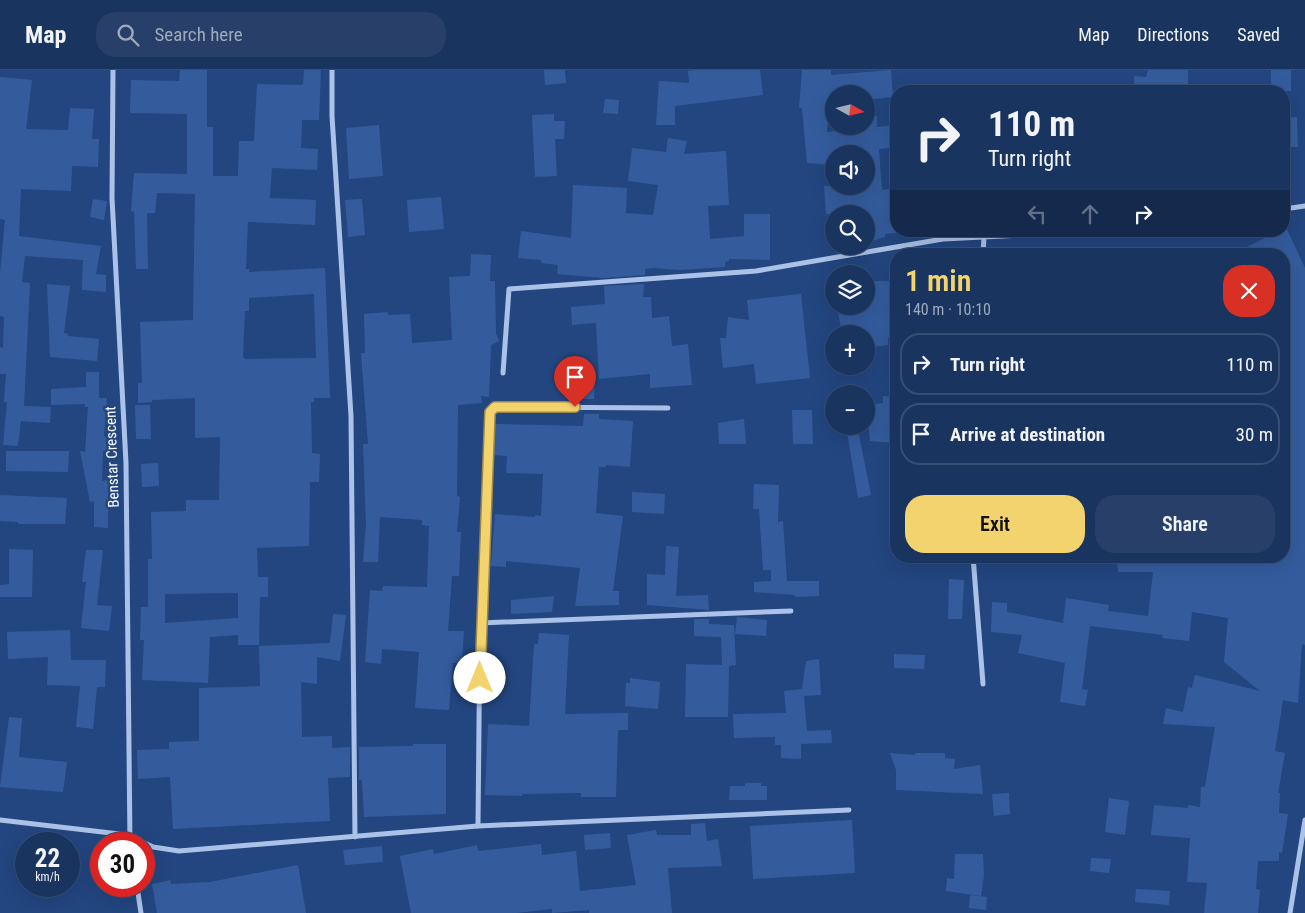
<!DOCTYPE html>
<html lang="en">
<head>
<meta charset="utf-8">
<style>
	body { margin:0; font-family:"Roboto Condensed",sans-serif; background:#273f69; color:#f1f3f6; height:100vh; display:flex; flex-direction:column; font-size:19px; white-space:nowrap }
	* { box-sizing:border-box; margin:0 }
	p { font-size:16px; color:#9faabd }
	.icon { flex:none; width:28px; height:28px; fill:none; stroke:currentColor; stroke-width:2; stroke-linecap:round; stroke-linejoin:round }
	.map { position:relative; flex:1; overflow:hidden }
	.drawer { position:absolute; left:890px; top:178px; width:400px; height:315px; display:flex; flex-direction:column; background:#1a3460; border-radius:20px; box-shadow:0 5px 20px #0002,0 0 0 1px #384f75 }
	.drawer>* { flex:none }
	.top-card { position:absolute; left:890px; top:15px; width:400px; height:152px; border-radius:20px; box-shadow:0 5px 20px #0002,0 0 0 1px #384f75; background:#1a3460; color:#f1f3f6; overflow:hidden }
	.needle { width:32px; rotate:98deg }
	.tools { position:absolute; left:825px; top:15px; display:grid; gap:10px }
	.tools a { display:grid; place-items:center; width:50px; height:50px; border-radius:50%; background:#1a3460; box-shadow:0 5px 20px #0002,0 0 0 1px #384f75; font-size:25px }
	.speed { position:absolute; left:15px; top:762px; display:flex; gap:10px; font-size:25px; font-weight:700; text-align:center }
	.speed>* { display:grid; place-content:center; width:65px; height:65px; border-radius:50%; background:#1a3460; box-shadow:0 5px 20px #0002,0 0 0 1px #384f75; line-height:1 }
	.speed small { font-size:12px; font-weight:400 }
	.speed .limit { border:8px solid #d22; background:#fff; color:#111 }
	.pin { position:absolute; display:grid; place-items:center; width:42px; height:42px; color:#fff; margin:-51px -21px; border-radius:50% 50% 50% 0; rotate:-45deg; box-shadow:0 0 5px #0007 }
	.pin .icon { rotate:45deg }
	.me { position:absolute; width:55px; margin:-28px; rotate:0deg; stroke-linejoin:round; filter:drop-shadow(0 0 4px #0008) }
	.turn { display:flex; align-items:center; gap:18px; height:105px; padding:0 15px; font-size:22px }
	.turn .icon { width:65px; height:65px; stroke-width:2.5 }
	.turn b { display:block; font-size:35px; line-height:42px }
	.lanes { display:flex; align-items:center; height:48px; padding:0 15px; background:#0003; justify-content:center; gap:25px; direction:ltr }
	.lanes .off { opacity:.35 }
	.round { display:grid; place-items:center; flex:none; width:52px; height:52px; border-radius:20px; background:#273f69 }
	.overview { display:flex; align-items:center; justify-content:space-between; height:85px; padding:0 15px }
	h1 { font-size:30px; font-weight:600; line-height:38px; color:#f2d36d }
	.cta { display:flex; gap:10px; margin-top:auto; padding:10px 15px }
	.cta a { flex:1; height:58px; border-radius:20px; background:#f2d36d; color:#111; font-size:20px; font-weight:600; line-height:58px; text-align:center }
	.cta a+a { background:#273f69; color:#f1f3f6 }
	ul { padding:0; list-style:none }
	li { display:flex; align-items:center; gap:15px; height:62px; margin:0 10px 8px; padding:0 5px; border:2px solid #384f75; border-radius:20px }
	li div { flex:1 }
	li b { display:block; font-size:19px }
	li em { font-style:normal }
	header { display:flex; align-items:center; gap:30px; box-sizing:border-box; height:70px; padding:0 25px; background:#1a3460; border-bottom:1px solid #384f75 }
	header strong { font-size:24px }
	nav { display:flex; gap:28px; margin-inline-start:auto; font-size:18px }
	.search { width:350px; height:45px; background:#273f69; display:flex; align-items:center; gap:12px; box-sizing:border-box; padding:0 18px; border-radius:20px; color:#9faabd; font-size:19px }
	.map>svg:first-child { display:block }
	.building { fill:#345c9d; fill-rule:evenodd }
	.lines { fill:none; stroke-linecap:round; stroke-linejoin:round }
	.street { stroke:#aac2e7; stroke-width:5 }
	.route-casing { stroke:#9d8947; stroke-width:12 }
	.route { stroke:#f2d36d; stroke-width:9 }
	.labels { text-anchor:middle; stroke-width:5; stroke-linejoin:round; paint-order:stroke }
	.street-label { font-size:15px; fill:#fff; stroke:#234680 }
</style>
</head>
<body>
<header>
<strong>Map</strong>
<div class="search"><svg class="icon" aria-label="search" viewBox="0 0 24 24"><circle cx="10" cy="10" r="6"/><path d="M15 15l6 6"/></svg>Search here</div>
<nav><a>Map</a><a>Directions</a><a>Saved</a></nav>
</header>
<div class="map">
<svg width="1305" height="843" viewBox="0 0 1305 843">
	<rect width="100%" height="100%" fill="#234680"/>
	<g class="building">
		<path d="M180 0H207V57H213V106H238L239 71H254L257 14 303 15 304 0H321L319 50H302L301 78 318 79 317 100 272 98 270 128 316 130 315 155 248 152 246 199H249V202L325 198 330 328H314V332H311L312 383 320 384 319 412H310L309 476 257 478 258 507H268V527H260L259 575H238V565L210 567 208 613 142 610 144 570H140L141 537H148V489H152L151 442 186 441V430H219L220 367 195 368V328L152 330V332L138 333V313H142L140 252 193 250 195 124 157 123 155 143H147L148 199H136L134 142 131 141 134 103 187 104V44L130 43 131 10 179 11ZM314 224 316 288 245 289 243 287 245 241H249V228ZM238 523V548L165 553V524Z"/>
		<path d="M544 0H565L566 13 545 15Z"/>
		<path d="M696 0H760L763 25 675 36V55H656L659 11 689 13 688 1Z"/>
		<path d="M802 0H831V5L891 0 893 27 866 30V24H830L827 62 866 58V46H877V57L896 55V77L879 79 882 120 896 118V163L885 164V167L866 173V144H826L824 116H866V81L834 84V95L807 93 802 38H799Z"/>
		<path d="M1148 0H1188V21L1134 20V6L1146 7Z"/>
		<rect x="1271" y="0" width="20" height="21"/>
		<path d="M0 7 32 10 26 59 68 60 70 38 94 39 92 69H99L98 97 72 96 71 121 21 119 19 166 101 176 96 204 106 205V222L82 220 83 190 25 186 22 212 30 213 24 336 51 337 50 353 21 351 18 376 3 375 7 332H4L6 304H0V277L3 278 4 247 0 246V203L5 150 0 149Z"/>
		<path d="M605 29 619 30 618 44 603 43Z"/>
		<path d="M554 44V51H565L564 69H555L557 106 535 107 532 45Z"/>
		<path d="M1297 47 1298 77H1284V48Z"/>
		<path d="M379 55 383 106 349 109 346 58Z"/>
		<path d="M668 68 687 71 684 84 726 81 729 135 708 136 710 169 744 166V144H770V190L729 189V191L725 192V197L679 200 653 198 645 199V205L604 208 557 204 558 195 541 193V190L518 188 521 161 571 168 573 115 627 118 626 143 653 145 658 115 628 111 632 78 666 82Z"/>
		<path d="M441 127 444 159 409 162 407 130Z"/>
		<path d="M93 129 107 131 104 150 90 147Z"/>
		<path d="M362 129 365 165 348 167 345 130Z"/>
		<path d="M1284 153 1305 198V575L1302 574 1298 633 1283 630 1275 681 1285 683 1278 723H1280L1279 743 1288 744 1282 783 1279 782V791H1258L1256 819 1260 820 1258 843H1204L1207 813 1187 812 1190 768 1151 765 1154 735 1188 738V735L1200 737 1201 717H1205L1215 657 1163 654 1166 638 1183 642 1188 617 1192 618 1195 605 1260 621 1224 592 1228 548 1192 542 1189 571 1162 568 1163 565 1090 556 1082 619 1088 620 1085 636 1060 632 1065 593 1018 583 1022 565 991 562 992 532 1007 533V542L1063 553 1066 528 1109 535 1108 541 1148 546 1153 502H1118L1116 486H1284V184H1233L1279 161H1284Z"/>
		<path d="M471 184 491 185 490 211H495L496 263 499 271 491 275 489 327 481 326 482 333 458 335 457 426 460 427 457 462H461L459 506H452L448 561H464L462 593H453L449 640 415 638 419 582 382 579 381 594 365 592 370 520 382 521 383 516 427 517 429 456 422 455V450L380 447 378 492H363L366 454 363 374H368L361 283H365L364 244 388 242V245L410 244 412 273 452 270 449 207 470 206Z"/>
		<path d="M866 211H896V268L888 267V275L866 278V264H842L837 236H866Z"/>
		<path d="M47 214 70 216 64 263 68 264V266L99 269 97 291 50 287Z"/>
		<path d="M644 214 643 227H651L652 248 669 246 672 276 688 274 692 315 650 318V304L599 309 596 253 572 255 571 237 605 234 604 216Z"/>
		<path d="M801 224 810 308 756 314 754 294 723 298 720 268H726L728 247 749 250 747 230Z"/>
		<path d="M86 302H99V328H107L104 366 109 367 107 381H103L102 411 108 410 111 428H108V458L94 457V431L90 432 80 381 85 382 88 337H85V334L51 335V319L86 317Z"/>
		<path d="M580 305 595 306 594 329H579Z"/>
		<path d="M883 326 896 327V373L870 371 867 335 883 333Z"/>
		<path d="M135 335H150L151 369H136Z"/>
		<path d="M792 340H812L813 374H793Z"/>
		<path d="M584 344H599V349L633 351 630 397 606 395V397H599L596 443 623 446 613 521H619V535L575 536 580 498 506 491V497L491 496 495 444 535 447V445L541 446 543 404 506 403 507 386 493 385 494 354 583 356Z"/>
		<path d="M744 349 746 374H719L718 353Z"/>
		<path d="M858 360 871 425 858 428 847 362Z"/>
		<path d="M6 381H69L68 402 6 401Z"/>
		<path d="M158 393 159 416 142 417 141 394Z"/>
		<path d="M754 414 779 415 778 452 783 451 787 511H819V526L795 527V525L754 522V512L771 511V500H763L759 439H753Z"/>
		<path d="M632 422 665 424 664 444 632 442Z"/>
		<path d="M0 425 67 428 65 454H18V452L0 451Z"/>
		<path d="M666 476 679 477 676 526 708 525 709 540 647 535V504L665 505Z"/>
		<path d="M9 479 33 480 32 527H0V515L9 514Z"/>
		<path d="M86 480H103L97 535 112 536 109 561 81 558 86 512H82Z"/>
		<path d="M949 509 964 510 962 549H948Z"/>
		<path d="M554 526 552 542 511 544V530Z"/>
		<path d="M333 544 346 545 340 591 317 587V614L301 612 302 667 332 666V678L350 677V707L328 708 330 751 173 759 170 707 138 709 137 680 169 679V672L199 671V618L260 616 259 576 330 573Z"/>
		<path d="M737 547 767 550 766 566 735 564Z"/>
		<path d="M694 549H709V554L734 555 736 595 729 596 728 647H685L686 594 722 595 721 567 694 566Z"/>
		<path d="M70 560 71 590H106L105 617H97L93 659 76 657 80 616 47 615 48 587 8 589 7 562Z"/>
		<path d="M539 563 569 565 565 644 628 643V660H618L616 727H581V723L522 724V726L485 725 488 654 529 656 534 574H538Z"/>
		<path d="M894 584 925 585 924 599 894 598Z"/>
		<path d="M819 589 821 625 804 626 807 661 831 660 832 673 801 674V689L781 688V675H775V667L734 668 733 644 786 643 784 621 802 619 806 591Z"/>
		<path d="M630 608 660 612 658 639 625 636 626 613H630Z"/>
		<path d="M9 647 22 648 19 687 67 692 63 722 0 717Z"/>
		<path d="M413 674H446V744L364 747 362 710H359V677L413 676Z"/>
		<path d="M890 683 915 685V683H945V688L955 689 954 699 980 695 983 724 896 720V700Z"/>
		<path d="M745 713H761V716H767V730H729L730 716H745Z"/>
		<path d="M1009 723 1010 744 994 746 992 724Z"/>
		<path d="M1109 728 1129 731 1125 765 1105 762Z"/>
		<path d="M852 750 855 803 753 809 750 756Z"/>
		<path d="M705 753 707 771 718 769 722 796 668 798 672 843H589V840L552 843V839L516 843H411L400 786 433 779 434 784 477 775 478 781 541 774 542 785 576 781 580 821 636 815 627 765 656 760 657 765H691V754Z"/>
		<path d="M610 763 611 778 585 780 584 765Z"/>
		<path d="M382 776 383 792 345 795 343 780Z"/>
		<path d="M955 784H983L984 805 981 826 946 821 947 808 954 809Z"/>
		<path d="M1091 788 1111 789 1109 803 1090 801Z"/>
		<path d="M298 795 306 843H157L152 814 170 810 171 814 210 812Z"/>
		<path d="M1136 819 1170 821 1169 835 1135 832Z"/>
		<path d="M970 825 987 827 986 840 969 838Z"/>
	</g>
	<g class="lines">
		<g class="street">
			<path d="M113 0 112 128 126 393 130 774"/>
			<path d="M332 0V46L351 346 355 767"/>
			<path d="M1284 139 1305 136"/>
			<path d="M983 184 984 167"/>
			<path d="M503 303 509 219 756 201 943 169 1099 161"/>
			<path d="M973 486 983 614"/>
			<path d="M480 553 791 541"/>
			<path d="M0 750 128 765 153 777 179 781 478 756 849 740"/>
			<path d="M478 756 480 553 490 342 495 337H500L668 338"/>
			<path d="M137 816 141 843"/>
			<path d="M1290 843 1305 750"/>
		</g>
	</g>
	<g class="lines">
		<g class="route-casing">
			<path id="route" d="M480 608 490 342 495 337H575"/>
		</g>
		<use href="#route" class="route"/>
	</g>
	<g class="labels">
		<g class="street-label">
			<text transform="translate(112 387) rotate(-92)" y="5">Benstar Crescent</text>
		</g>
	</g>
</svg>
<div class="tools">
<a><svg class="needle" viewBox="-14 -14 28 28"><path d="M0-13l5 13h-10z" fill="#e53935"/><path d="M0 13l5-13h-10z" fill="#9faabd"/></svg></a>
<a><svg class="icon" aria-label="sound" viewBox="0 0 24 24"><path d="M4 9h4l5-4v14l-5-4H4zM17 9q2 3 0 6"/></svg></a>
<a><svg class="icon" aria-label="search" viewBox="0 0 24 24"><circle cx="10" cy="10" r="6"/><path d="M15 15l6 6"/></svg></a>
<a><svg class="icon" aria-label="layers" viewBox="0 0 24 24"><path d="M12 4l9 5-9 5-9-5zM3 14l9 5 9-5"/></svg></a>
<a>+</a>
<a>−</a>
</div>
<div class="speed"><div>22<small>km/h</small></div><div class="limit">30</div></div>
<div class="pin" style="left:575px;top:337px;background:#d93025"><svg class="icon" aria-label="arrive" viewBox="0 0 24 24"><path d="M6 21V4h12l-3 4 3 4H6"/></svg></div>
<svg class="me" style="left:480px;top:608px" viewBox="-20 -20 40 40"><circle r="19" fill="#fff"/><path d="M0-13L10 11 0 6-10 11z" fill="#f2d36d"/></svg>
<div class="top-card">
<div class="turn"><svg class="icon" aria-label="right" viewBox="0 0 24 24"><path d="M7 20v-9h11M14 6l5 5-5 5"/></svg><div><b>110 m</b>Turn right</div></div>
<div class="lanes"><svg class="icon off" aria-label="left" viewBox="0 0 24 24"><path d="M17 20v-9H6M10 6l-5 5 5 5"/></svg><svg class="icon off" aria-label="ahead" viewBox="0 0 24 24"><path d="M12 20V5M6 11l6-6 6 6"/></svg><svg class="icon" aria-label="right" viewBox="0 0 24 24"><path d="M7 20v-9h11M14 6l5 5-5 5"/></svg></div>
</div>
<section class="drawer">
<div class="overview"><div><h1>1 min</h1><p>140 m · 10:10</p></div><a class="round" style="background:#d93025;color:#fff"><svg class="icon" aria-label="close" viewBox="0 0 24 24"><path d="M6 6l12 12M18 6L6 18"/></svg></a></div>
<ul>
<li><svg class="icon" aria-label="right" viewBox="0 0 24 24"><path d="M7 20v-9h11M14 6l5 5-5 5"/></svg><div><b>Turn right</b></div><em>110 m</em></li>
<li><svg class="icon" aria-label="arrive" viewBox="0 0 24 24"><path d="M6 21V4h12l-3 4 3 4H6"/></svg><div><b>Arrive at destination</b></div><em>30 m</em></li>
</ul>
<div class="cta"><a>Exit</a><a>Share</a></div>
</section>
</div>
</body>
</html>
